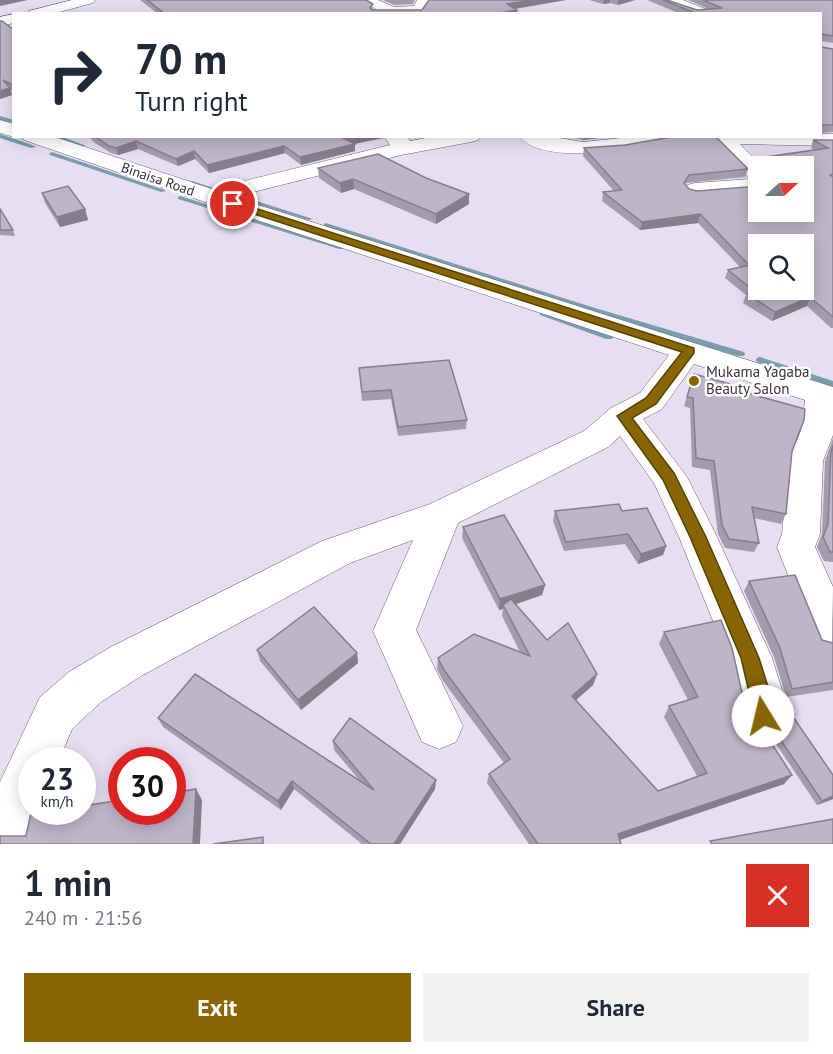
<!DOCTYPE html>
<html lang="en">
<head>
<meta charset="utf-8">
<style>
	body { margin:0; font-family:"PT Sans",sans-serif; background:#f2f2f3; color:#1f2937; height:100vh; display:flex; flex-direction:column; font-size:22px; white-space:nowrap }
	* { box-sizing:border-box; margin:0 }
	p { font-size:20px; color:#747a83 }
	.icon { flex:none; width:33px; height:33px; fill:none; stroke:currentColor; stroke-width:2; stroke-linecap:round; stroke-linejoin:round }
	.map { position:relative; height:844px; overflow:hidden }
	.drawer { display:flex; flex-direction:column; background:#fff; flex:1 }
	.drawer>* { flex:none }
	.guide { position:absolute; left:12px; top:12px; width:810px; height:126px; border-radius:0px; box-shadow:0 3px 15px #0003; background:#fff; color:#1f2937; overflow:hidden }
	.needle { width:39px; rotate:69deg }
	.fabs { position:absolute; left:748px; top:156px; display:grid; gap:12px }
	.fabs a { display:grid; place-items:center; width:66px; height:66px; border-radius:0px; background:#fff; box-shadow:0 3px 15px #0003; font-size:30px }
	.speed { position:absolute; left:18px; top:747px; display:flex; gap:12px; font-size:30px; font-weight:700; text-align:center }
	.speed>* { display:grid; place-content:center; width:78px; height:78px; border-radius:50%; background:#fff; box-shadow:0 3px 15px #0003; line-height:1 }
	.speed small { font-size:15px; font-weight:400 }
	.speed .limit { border:9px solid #d22; background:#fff; color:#111 }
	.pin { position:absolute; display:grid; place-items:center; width:51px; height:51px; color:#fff; margin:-26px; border:3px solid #fff; border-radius:50%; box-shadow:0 2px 6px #0007 }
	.me { position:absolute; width:66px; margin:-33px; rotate:351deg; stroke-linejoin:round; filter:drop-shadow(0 0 4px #0008) }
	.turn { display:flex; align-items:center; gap:21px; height:126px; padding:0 24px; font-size:27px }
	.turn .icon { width:78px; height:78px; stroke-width:2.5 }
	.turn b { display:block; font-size:42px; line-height:51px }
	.round { display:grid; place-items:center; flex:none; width:63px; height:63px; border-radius:0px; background:#f2f2f3 }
	.headline { display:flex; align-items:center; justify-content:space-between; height:102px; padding:0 24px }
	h1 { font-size:36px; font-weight:700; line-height:45px }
	.action { display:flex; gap:12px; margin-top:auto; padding:12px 24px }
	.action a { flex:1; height:69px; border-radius:0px; background:#876601; color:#fff; font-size:24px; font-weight:700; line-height:69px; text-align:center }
	.action a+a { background:#f2f2f3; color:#1f2937 }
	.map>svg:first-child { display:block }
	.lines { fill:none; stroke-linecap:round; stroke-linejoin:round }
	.stream { fill:#799dab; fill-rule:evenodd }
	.street-casing { stroke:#665e70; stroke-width:1 }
	.secondary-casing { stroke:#665e70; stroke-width:1 }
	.street { fill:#fff; fill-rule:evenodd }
	.secondary { fill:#fff; fill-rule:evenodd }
	.wall { fill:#a39cad }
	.shaded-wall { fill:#857f8d }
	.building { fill:#beb5c9; stroke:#857f8d; stroke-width:1.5; fill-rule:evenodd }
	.route { fill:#876601; stroke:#584201; stroke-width:1.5 }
	.poi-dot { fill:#876601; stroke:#fff; stroke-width:2 }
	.labels { text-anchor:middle; stroke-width:5; stroke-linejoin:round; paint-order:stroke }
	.far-street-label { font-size:14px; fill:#37333b; stroke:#fff }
	.poi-label { font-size:15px; fill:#37333b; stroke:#fff; text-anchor:start }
</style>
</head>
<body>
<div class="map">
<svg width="833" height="844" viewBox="0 0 833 844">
	<rect width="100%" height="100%" fill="#e7def3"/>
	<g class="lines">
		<g class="stream">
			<path d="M0 116 14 120V123L0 120Z"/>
			<path d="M0 134 35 146 36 147 31 148 0 138Z"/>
			<path d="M60 136 84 145 85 146 80 147 53 137Z"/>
			<path d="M52 152 165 190 166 191 161 192 50 155 49 154Z"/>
			<path d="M192 181 217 189 218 190 215 192 190 184 189 183Z"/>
			<path d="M230 194H234L313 219 308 220 230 196Z"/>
			<path d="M180 196 343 247 344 248 343 249H339L178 199V197Z"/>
			<path d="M326 223 595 308 744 352 745 354 744 356H738L589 312 324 226V224Z"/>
			<path d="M540 311H546L612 335 613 337 612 339H606L540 315Z"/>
			<path d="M760 357 833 381V387L757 362 756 360 757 358Z"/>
		</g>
		<g class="street-casing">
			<g id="street">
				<path d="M359 0H378L394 7 414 6 417 0H431L422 14H372L378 10Z"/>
				<path d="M662 0H683L718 14H696L664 3Z"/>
				<path d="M0 120 14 124V136H16C10 137 5 134 0 133Z"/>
				<path d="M820 134H833V146L740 144 762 166H759V192L695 197 687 195 684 190 687 185 695 183 750 179 716 142 714 136H820Z"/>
				<path d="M21 136H52L212 189 390 145 384 136H406L410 141 436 136H481L478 140 471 142 401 155 233 197 833 387V435L823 461 820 534 815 547 833 587 832 653 817 648 777 547 782 534 789 461 801 430 805 400 694 364 662 409 643 419 687 477 717 537 772 658 783 693 786 716 779 732 763 739 747 732 740 716 737 693 728 658 679 537 654 483 620 436 608 447 458 523 416 630 463 726 456 742 439 749 422 742 373 631 413 540 350 563 141 676 101 702 72 729 59 760H32V812H39L35 844H0V782L40 697 69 672 109 648 322 541 430 504 584 431 611 408 640 393 669 355 266 223 24 140Z"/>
				<path d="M519 136H548L583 142 640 136H687L684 140C651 148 542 168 519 136Z"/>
			</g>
		</g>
		<g class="secondary-casing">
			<g id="secondary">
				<path d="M72 0H95L93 3 52 14H27L29 11Z"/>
				<path d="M14 14V23L0 26V17Z"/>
			</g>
		</g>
		<use href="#street" class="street"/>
		<use href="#secondary" class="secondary"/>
	</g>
	<g class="wall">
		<path d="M140 0H366L374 10H422L429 0H566L515 9 517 10V14H158Z"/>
		<path d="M383 0H415L413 4 394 5Z"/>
		<path d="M589 0H635L618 5 610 3 603 4Z"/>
		<path d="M647 0H667L697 10 709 9 688 0H833V43L821 41V47L833 49V132L820 133V14H681Z"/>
		<path d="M0 21 14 30V92L10 90 12 95 0 99Z"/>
		<path d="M88 136H383V138L354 144 355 151 301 165 285 153 209 173 195 159 178 166 138 149 118 155 111 153 95 143Z"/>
		<path d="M564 136H614L583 140Z"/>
		<path d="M671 138 748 169 745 177 686 183 685 185 689 189 759 212 804 166H763L766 157 815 150 811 148 813 140H833V328H831L807 306 772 321 743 303 746 295 725 278 728 270 740 267 698 223 640 230 602 201 603 192 614 191 583 156 584 148 625 145Z"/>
		<path d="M318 168 426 178 469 194V204L436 224 354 189 341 193 319 178Z"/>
		<path d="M42 193 85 209 88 220 60 227 45 203Z"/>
		<path d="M0 209 13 230 15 236 0 235Z"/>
		<path d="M359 368 467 420 466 429 398 436 391 399 362 401Z"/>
		<path d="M694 374 747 393 792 451 786 514 781 524 754 518 759 543 754 552 725 548 718 534 710 470 692 467 690 408 684 406Z"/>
		<path d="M833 438V562L824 561 817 547 822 534 825 461Z"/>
		<path d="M555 511H622L666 546 663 555 638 564 625 544 564 551 553 521Z"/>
		<path d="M463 527 545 585 542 595 515 604 547 640 597 674 593 685 576 700 658 791 697 776 664 717 669 706 688 700 659 644 664 632 745 706 784 784 620 840 621 844H529L487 783 489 774 504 763 443 681 437 669 438 658 520 652 502 616 503 609 499 610 462 538Z"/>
		<path d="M749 581 822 640 833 643V690L786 697 774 657 744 591Z"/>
		<path d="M257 650 357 653 358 663 301 710 260 661Z"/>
		<path d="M791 714 833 775V799L817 805 772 738 776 733 783 729 787 719Z"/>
		<path d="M158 718 360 781 334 750 333 741 436 780 435 789 400 844H362L294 789 281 810 163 727Z"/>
	</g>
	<g class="shaded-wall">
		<path d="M0 0H28L0 6Z"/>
		<path d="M533 0H566L507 10V4Z"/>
		<path d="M604 0H610V3L603 4Z"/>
		<path d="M618 0H635L618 5Z"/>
		<path d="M517 10V14H494Z"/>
		<path d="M10 88 12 95 0 99V91Z"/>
		<path d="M351 136H383V138L344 146 343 138Z"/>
		<path d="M584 136H614L583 140Z"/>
		<path d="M136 141 138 149 118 155 116 148Z"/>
		<path d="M355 144V151L301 165 300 157Z"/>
		<path d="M284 146 285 153 209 173 207 165Z"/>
		<path d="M194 151 195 159 178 166 176 159Z"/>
		<path d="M353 179 354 189 341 193 340 183Z"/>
		<path d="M469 194V204L436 224V214Z"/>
		<path d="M85 209 88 220 60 227 57 217Z"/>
		<path d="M700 214 698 223 640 230 642 222Z"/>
		<path d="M810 297 807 306 772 321 775 312Z"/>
		<path d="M666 546 663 555 638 564 641 554Z"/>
		<path d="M545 585 542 595 505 608 503 605V609L499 610 500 599Z"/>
		<path d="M357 653 358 663 301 710 298 700Z"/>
		<path d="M597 674 593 685 569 706 572 696Z"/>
		<path d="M792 775 784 784 613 842 618 834Z"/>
		<path d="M436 780 435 789 400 844H394Z"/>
		<path d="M292 781 294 789 281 810 278 801Z"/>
		<path d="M196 789 202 800 200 844H193Z"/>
		<path d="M833 796V799L817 805 822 801Z"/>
	</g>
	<g class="building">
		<path d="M147 0H366L373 4 370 8 372 10H422L429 0H533L507 4 517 10 494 14H165Z"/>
		<path d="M663 0H667L697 10 722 8 703 0H833V36L821 34V47L833 49V125H820V14H698Z"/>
		<path d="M0 21H2L14 30V86L3 80 10 88 0 91Z"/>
		<path d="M94 136H351L343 138 355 144 300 157 284 146 207 165 194 151 176 159 136 141 116 148 109 146Z"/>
		<path d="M677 136H715L748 169 689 175 684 183 689 189 697 191 759 186V212H804V166H765L766 157 828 148 813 140H833V174L830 175 833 177V317L810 297 775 312 747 294 754 291 728 270 749 265 700 214 642 222 603 192 622 190 584 148 625 145ZM759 244H804V290H759Z"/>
		<path d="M378 154 426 178 469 194 436 214 353 179 340 183 318 168Z"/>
		<path d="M68 186 85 209 57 217 42 193Z"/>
		<path d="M0 209 13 230H0Z"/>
		<path d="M449 360 467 420 398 427 391 390 362 392 359 368Z"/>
		<path d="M694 374 748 389 747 393 805 409 804 420 792 451 786 514 752 507 759 543 729 539 722 525 714 461 696 458 693 398 687 397Z"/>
		<path d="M833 445V552H830L823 537 828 524 831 452Z"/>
		<path d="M619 504 622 511 647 508 666 546 641 554 628 534 566 542 555 511Z"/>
		<path d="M504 515 545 585 500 599 463 527Z"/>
		<path d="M795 575 822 640 833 643V682L792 689 780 648 749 581Z"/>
		<path d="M511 599 547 640 568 623 597 674 572 696 658 791 707 773 669 706 698 697 664 632 721 620 732 648 745 706 752 723 761 727 792 775 618 834 621 844H538L489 774 510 759 444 670 438 658 474 634 530 656 503 605Z"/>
		<path d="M314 607 357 653 298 700 257 650Z"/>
		<path d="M195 674 374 790 333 741 350 718 436 780 394 844H371L292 781 278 801 158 718Z"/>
		<path d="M791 714 833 775V796L822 801 776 733 785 728Z"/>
		<path d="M196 789 193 844H0V836H26L31 813 40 812H82V806L122 800V812H172V793Z"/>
		<path d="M833 819V844H712L710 841Z"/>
		<path d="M263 837V844H213Z"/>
	</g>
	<path class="route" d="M229 202H236L694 348V353L656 404 632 418 674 473 706 537 759 658 770 693 773 716 770 722 763 725 756 722 741 658 690 537 663 480 617 416 646 398 682 352 229 206Z"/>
	<circle class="poi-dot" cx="694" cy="381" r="6"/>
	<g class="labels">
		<g class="far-street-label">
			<text transform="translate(158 179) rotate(19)" y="5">Binaisa Road</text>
		</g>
		<g class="poi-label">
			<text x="706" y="377">Mukama Yagaba<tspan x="706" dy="17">Beauty Salon</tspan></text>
		</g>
	</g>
</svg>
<div class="fabs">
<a><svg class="needle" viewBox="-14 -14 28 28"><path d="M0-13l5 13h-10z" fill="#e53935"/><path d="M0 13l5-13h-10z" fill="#747a83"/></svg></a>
<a><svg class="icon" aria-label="search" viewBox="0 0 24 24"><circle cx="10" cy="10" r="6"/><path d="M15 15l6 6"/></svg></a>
</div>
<div class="speed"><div>23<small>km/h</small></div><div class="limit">30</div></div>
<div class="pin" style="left:233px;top:204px;background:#d93025"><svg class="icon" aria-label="arrive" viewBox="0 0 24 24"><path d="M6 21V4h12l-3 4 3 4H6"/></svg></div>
<svg class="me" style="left:763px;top:716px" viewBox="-20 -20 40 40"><circle r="19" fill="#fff"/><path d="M0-13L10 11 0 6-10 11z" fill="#876601"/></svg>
<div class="guide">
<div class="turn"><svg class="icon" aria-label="right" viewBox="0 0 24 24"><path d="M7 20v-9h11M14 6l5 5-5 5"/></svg><div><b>70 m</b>Turn right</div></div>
</div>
</div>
<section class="drawer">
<div class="headline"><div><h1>1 min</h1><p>240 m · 21:56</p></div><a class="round" style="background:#d93025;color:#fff"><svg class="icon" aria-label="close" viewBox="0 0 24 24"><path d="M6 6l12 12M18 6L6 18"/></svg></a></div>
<div class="action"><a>Exit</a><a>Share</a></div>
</section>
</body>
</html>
